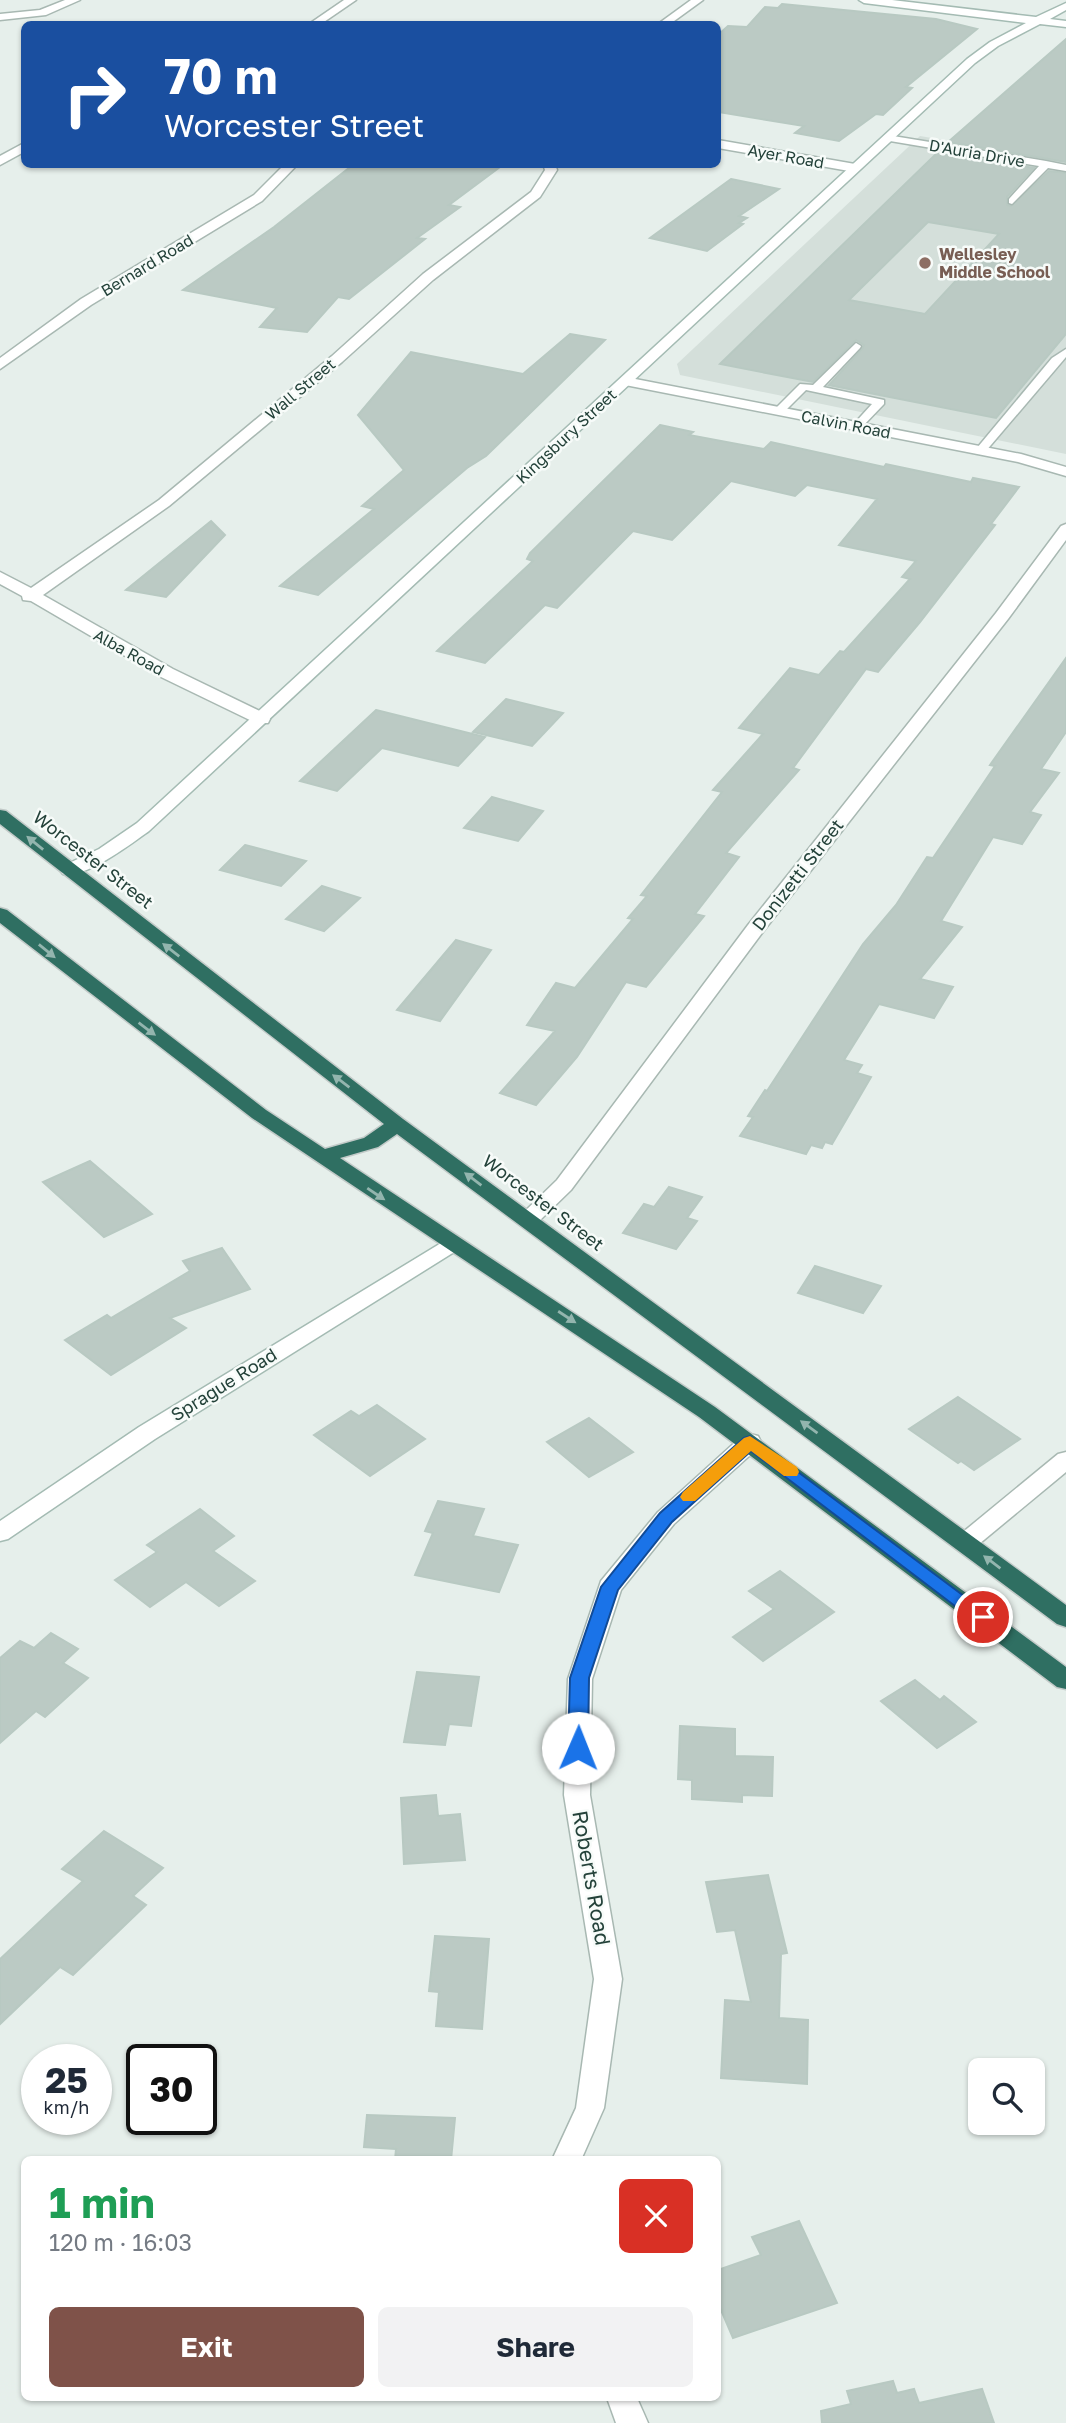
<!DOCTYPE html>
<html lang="en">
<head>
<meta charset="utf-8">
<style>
	body { margin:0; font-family:"Golos Text",sans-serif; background:#f2f2f3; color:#1f2937; height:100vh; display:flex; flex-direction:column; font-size:26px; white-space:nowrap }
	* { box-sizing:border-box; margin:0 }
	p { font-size:23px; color:#747a83 }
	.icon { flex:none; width:38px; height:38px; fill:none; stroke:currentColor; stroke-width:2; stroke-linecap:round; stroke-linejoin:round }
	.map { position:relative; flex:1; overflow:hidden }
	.drawer { position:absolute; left:21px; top:2156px; width:700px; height:245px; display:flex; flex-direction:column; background:#fff; border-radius:10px; box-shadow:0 2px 5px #0004 }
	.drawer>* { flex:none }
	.top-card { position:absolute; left:21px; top:21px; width:700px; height:147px; border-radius:10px; box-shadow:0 2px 5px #0004; background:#1a4fa0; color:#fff; overflow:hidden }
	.buttons { position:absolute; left:968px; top:2058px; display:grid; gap:14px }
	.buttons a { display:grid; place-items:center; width:77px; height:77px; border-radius:10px; background:#fff; box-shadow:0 2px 5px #0004; font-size:35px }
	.speed { position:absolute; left:21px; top:2044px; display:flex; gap:14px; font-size:35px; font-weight:700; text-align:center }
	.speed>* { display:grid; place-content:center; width:91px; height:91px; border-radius:50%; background:#fff; box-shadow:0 2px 5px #0004; line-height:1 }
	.speed small { font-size:18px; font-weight:400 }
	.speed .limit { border:4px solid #111; border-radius:10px; background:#fff; color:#111 }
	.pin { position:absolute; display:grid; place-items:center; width:60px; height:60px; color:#fff; margin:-30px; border:4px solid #fff; border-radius:50%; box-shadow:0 2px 7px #0007 }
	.me { position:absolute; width:77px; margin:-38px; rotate:1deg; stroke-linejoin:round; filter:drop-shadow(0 0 5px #0008) }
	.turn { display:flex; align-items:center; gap:24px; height:147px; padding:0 28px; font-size:32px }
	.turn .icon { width:91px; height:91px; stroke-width:2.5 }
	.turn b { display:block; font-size:49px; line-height:60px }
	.round { display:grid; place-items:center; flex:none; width:74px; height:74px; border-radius:10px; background:#f2f2f3 }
	.head { display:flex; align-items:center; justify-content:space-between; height:119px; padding:0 28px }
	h1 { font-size:42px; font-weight:700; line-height:52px; color:#1e9e55 }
	.primary-button { display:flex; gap:14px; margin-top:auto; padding:14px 28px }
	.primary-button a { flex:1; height:80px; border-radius:10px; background:#7f5249; color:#fff; font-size:28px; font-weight:700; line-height:80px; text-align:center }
	.primary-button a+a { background:#f2f2f3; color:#1f2937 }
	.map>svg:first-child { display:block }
	.built { fill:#d4dfda }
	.building { fill:#bbcac4; stroke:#b8c9c2; stroke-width:2; fill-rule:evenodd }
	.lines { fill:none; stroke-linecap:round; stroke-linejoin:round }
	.lane-casing { stroke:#a8b8b2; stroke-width:3 }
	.street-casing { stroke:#a8b8b2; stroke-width:3 }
	.secondary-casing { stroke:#a4bbb3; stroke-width:3 }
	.highway-casing { stroke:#c2cac8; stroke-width:3 }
	.lane { fill:#fff; fill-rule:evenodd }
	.street { fill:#fff; fill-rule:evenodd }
	.secondary { fill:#fff; fill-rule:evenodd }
	.highway { fill:#2f6f62; fill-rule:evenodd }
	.oneway { fill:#93b5ae }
	.route { fill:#1a73e8; stroke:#114b97; stroke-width:2 }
	.slow { fill:#f59e0b }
	.education-dot { fill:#8d6e63; stroke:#f7fbf9; stroke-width:2.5 }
	.labels { text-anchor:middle; stroke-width:5; stroke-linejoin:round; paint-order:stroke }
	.far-street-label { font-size:16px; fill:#24423a; stroke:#f7fbf9 }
	.far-education-label { font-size:16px; font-weight:bold; fill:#785e54; stroke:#f7fbf9; text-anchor:start }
	.street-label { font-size:18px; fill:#24423a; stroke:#f7fbf9 }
	.near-street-label { font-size:21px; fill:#24423a; stroke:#f7fbf9 }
</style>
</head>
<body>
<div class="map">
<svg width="1066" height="2423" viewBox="0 0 1066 2423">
	<rect width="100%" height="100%" fill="#e6efeb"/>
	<path class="built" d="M920 136 1066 161V454L680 375 677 364Z"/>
	<g class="building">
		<path d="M782 4 936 19 977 29 906 87 912 88 883 115 876 114 839 141 795 133 804 126 718 112V35L728 26 747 27 765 7 778 8Z"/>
		<path d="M1066 39V162L948 142Z"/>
		<path d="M938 152 1034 168 1007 197V205L1011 206 1049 171 1066 173V334L996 418 829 385 862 349 864 345 856 340 813 382 720 364ZM928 222 999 234 925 314 849 300Z"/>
		<path d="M354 164H504L449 205 460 207 417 238 425 239 349 299 338 297 307 332 260 327 277 308 183 290 274 227Z"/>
		<path d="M731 179 779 189 739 216 747 218 739 223 743 224 707 251 650 238Z"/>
		<path d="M570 334 605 340 486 456 467 468 318 595 280 586 374 509 362 506 404 470 358 415 411 352 523 374Z"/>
		<path d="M660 425 693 432 689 435 764 449 771 442 884 467 886 464 971 482 973 478 1019 487 991 524 995 525 920 622 878 672 866 669 793 768 799 770 726 853 739 857 695 914 704 916 646 987 626 982 577 1057 536 1105 500 1093 555 1031 527 1025 556 983 575 988 633 919 628 918 647 896 641 895 722 792 713 790 763 734 739 728 790 668 819 675 840 651 844 652 910 579 902 577 916 561 839 545 877 499 807 485 795 496 731 481 672 540 633 531 557 608 545 605 485 663 437 651 533 561 527 559 530 553Z"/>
		<path d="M211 521 225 535 166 597 126 590Z"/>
		<path d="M1066 658V732L1041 769 1059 773 1030 812 1041 815 1022 844 993 837 941 921 962 927 920 979 953 987 934 1018 879 1004 844 1060 862 1065 857 1073 871 1077 832 1144 825 1142 822 1148 811 1145 806 1154 740 1136 753 1117 748 1116 765 1090 767 1091 863 944 896 905 927 857 933 858 995 766 990 765Z"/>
		<path d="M506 699 563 713 532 746 473 732Z"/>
		<path d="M376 710 485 737 458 766 382 748 337 791 300 781Z"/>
		<path d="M492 797 543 811 518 841 464 828Z"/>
		<path d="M245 845 306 861 281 886 220 870Z"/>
		<path d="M322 886 360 898 324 931 286 919Z"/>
		<path d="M456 940 491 950 440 1021 397 1010Z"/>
		<path d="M90 1161 152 1214 104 1237 43 1182Z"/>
		<path d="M669 1187 702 1197 687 1218 697 1221 676 1249 623 1233 644 1204 654 1207Z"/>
		<path d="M222 1248 250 1289 170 1318 186 1328 111 1375 65 1340 107 1315 111 1318 190 1271 183 1261Z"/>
		<path d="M815 1266 881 1286 863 1313 798 1293Z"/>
		<path d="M958 1397 1020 1439 974 1470 961 1461 958 1463 909 1429Z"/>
		<path d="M377 1405 425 1439 370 1476 314 1435 351 1411 359 1416Z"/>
		<path d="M589 1418 633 1452 589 1477 547 1442Z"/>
		<path d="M438 1501 484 1509 473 1536 518 1545 499 1592 415 1575 433 1533 425 1531Z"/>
		<path d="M200 1509 234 1536 213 1551 255 1581 219 1606 186 1582 150 1607 115 1580 157 1552 147 1545Z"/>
		<path d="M780 1571 834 1612 763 1661 733 1637 774 1609 749 1591Z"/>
		<path d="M51 1633 78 1649 63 1663 88 1678 45 1717 36 1711 0 1743V1658L20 1641 34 1648Z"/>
		<path d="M417 1672 479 1677 471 1726 449 1724 445 1745 404 1742Z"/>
		<path d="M915 1680 940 1700 944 1696 976 1722 937 1748 881 1701Z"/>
		<path d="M680 1726 735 1729V1756L773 1757 772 1796 742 1795V1802L692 1799V1780L678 1779Z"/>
		<path d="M436 1795 438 1816 460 1814 465 1860 404 1864 401 1798Z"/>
		<path d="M104 1831 163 1868 133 1896 146 1905 73 1975 60 1967 0 2024V1959L83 1881 62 1869Z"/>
		<path d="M768 1875 787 1953 781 1954 779 2018 808 2020 807 2084 721 2078 725 2000 751 2002 735 1930 717 1932 706 1882Z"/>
		<path d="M435 1936 489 1939 482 2029 436 2026 439 1992 429 1991Z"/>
		<path d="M367 2115 455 2118 451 2160H395L396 2149 364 2147Z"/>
		<path d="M799 2221 837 2303 733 2338 718 2303V2270L761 2255 752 2237Z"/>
		<path d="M893 2381 897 2393 914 2389 919 2403 982 2389 994 2423H822L821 2411 851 2404 847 2391Z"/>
	</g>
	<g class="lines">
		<g class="lane-casing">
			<g id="lane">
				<path d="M887 135 1046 161 1066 165V171L1048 168 1012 204 1009 203V199L1039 166 884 140V136Z"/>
				<path d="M856 343 861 346 860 348 823 387 884 400V404L861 428 852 426 872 404 806 390 783 413H775V409L800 384 813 385Z"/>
				<path d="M1066 349V357L985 452H977V448L1052 358Z"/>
			</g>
		</g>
		<g class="street-casing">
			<g id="street">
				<path d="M65 0H80L46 15 0 20V14L40 10Z"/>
				<path d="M344 0H356L321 24H309Z"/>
				<path d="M691 0H703L670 24H658Z"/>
				<path d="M718 140 855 164 861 168 855 172 718 148Z"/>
				<path d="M24 143V152L0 165V156Z"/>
				<path d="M285 164H298L262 201 91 305 0 369V358L81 299 254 195Z"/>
				<path d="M543 164H555L557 170 540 197 433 280 342 362 169 506 43 595 173 669 268 715 270 719 268 723H256L161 677 31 601 23 600 22 596 0 584V572L31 588 159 500 332 356 423 274 531 192 545 170Z"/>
				<path d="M625 377 1021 454 1066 467V476L1018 462 620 384 618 381Z"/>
				<path d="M1066 524V540L1008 619 762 933 571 1190 535 1225H521L517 1220 521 1215 557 1180 748 925 996 613 1061 526Z"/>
				<path d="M750 1434 758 1436 761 1442 758 1448 674 1524 621 1590 592 1679 590 1795 622 1979 604 2108 581 2160H552L576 2108 594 1979 564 1795 568 1679 601 1581 658 1512 742 1436Z"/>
				<path d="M1066 1452V1472L973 1549 965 1551 957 1549 953 1543 957 1537 1058 1454Z"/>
				<path d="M607 2398H637L648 2423H616Z"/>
			</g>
		</g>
		<g class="secondary-casing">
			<g id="secondary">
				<path d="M859 0H892L1036 17 1066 3V10L1050 19 1066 21V27L1040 24 998 46 975 63 149 831C131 844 85 879 63 874L60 870 63 866 99 849 137 823 967 59 990 42 1026 23 864 3Z"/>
				<path d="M451 1237 462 1244 459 1249 155 1439 8 1539 0 1541V1521L139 1427Z"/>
			</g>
		</g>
		<g class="highway-casing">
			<path id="highway" d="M0 810 6 811 403 1119 1066 1605V1627L1057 1624 397 1134 378 1147 340 1158 715 1407 1066 1667V1689L1057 1687 699 1417 252 1118 0 923V908L7 910 266 1110 325 1149 364 1138 384 1124 0 824Z"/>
		</g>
		<use href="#lane" class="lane"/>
		<use href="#street" class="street"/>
		<use href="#secondary" class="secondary"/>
		<use href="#highway" class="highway"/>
	</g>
	<defs><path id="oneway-solid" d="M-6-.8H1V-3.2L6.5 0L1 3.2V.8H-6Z" transform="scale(1.75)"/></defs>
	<g class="oneway">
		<use href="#oneway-solid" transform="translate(35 843) rotate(-141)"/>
		<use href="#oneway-solid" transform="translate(171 950) rotate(-142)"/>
		<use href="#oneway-solid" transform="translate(47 951) rotate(39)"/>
		<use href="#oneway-solid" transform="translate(147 1029) rotate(37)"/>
		<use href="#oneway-solid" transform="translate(341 1081) rotate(-143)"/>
		<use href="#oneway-solid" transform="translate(473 1179) rotate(-143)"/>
		<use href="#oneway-solid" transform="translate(376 1194) rotate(34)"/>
		<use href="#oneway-solid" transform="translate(567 1317) rotate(33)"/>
		<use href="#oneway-solid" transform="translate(809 1427) rotate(-144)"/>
		<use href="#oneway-solid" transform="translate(992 1562) rotate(-143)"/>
	</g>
	<path class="route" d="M750 1436 992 1617 989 1622H976L751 1451 672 1522 618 1590 589 1678 588 1748 578 1756 571 1753 568 1748 570 1678 601 1587 660 1513 744 1438Z"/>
	<path class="slow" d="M750 1436 797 1467 799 1472 797 1476H784L751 1451 695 1501H683L680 1497 683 1492 744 1438Z"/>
	<circle class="education-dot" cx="925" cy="263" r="7"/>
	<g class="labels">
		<g class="far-street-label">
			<text transform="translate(977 153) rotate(10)" y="6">D'Auria Drive</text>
			<text transform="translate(786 156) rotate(10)" y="6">Ayer Road</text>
			<text transform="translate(147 265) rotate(-31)" y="6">Bernard Road</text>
			<text transform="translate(300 389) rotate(-40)" y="6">Wall Street</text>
			<text transform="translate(846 424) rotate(11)" y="6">Calvin Road</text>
			<text transform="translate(566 436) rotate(-43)" y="6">Kingsbury Street</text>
			<text transform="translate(129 652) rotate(29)" y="6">Alba Road</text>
		</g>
		<g class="far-education-label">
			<text x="939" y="260">Wellesley<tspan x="939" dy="18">Middle School</tspan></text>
		</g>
		<g class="street-label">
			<text transform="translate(93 860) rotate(38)" y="6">Worcester Street</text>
			<text transform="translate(798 875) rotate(-52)" y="6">Donizetti Street</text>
			<text transform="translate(543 1203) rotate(37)" y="6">Worcester Street</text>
			<text transform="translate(224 1385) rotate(-32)" y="6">Sprague Road</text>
		</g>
		<g class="near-street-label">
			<text transform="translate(591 1878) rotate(80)" y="7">Roberts Road</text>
		</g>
	</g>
</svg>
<div class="buttons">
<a><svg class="icon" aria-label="search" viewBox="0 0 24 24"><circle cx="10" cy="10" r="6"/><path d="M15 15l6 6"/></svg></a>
</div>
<div class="speed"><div>25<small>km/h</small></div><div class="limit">30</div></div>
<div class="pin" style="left:983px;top:1617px;background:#d93025"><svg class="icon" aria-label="arrive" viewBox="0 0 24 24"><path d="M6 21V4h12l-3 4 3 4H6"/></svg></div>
<svg class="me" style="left:578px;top:1748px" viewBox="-20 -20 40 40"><circle r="19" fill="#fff"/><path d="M0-13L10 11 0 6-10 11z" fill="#1a73e8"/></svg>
<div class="top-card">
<div class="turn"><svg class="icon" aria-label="right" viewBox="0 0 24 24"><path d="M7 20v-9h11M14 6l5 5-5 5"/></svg><div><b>70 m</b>Worcester Street</div></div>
</div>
<section class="drawer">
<div class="head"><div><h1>1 min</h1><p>120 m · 16:03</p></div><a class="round" style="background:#d93025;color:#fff"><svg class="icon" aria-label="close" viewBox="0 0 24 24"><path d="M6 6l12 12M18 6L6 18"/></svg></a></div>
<div class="primary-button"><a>Exit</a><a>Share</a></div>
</section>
</div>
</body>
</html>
